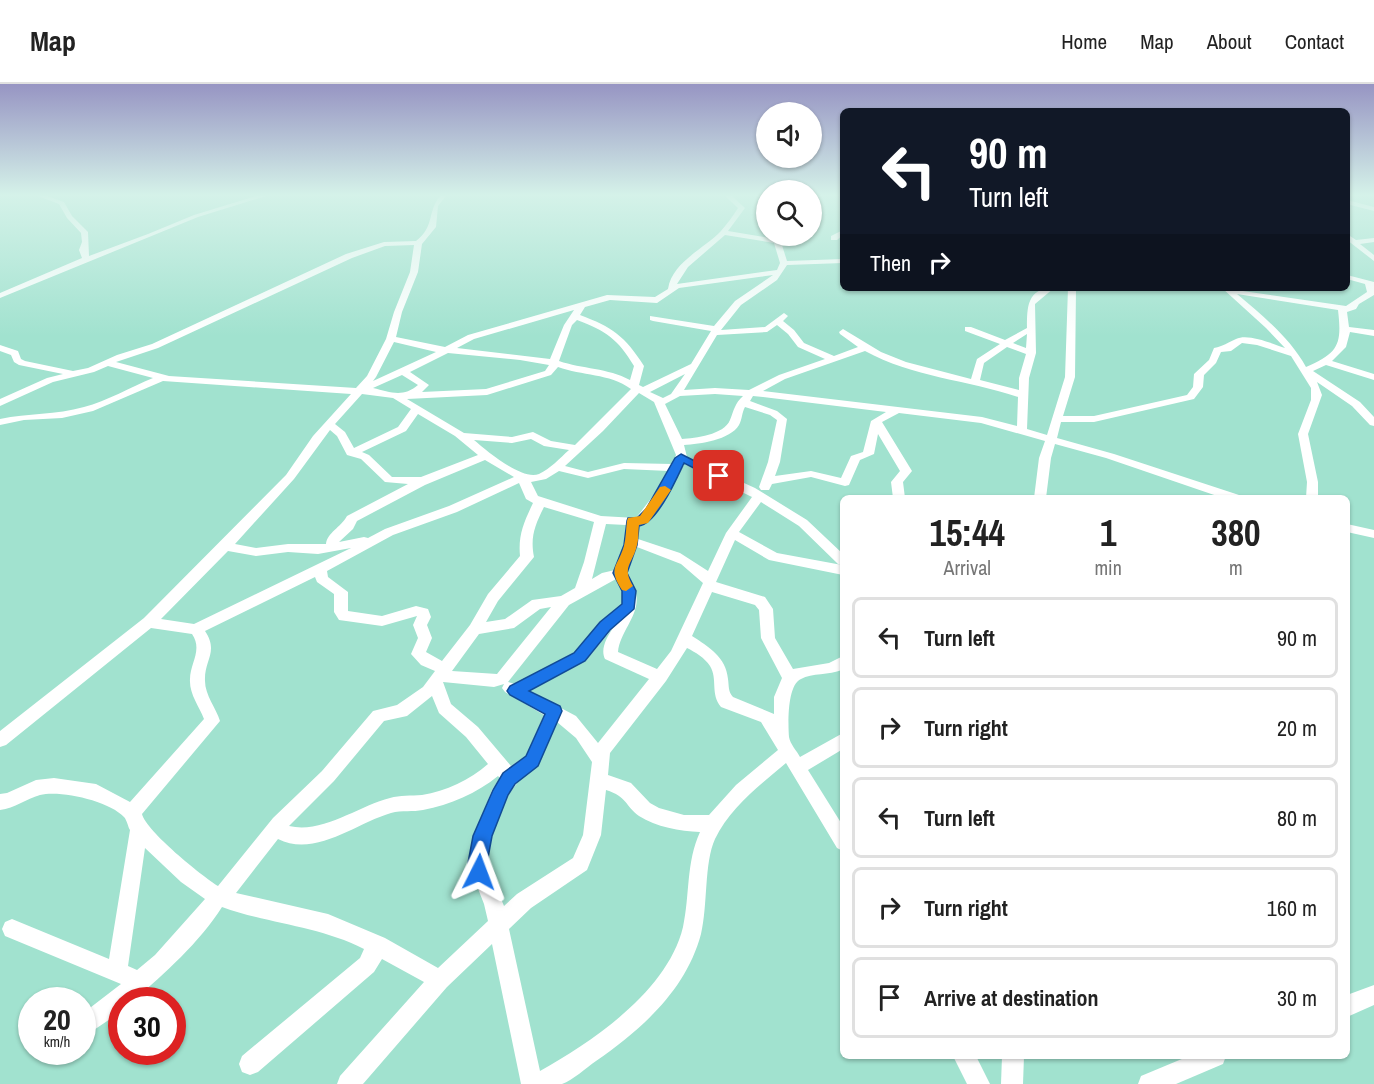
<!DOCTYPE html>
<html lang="en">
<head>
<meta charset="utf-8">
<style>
	body { margin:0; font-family:"Archivo Narrow",sans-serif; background:#f2f2f2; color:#222; height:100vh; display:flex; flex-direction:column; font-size:22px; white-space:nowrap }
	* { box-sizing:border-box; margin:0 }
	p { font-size:20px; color:#767676 }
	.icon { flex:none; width:33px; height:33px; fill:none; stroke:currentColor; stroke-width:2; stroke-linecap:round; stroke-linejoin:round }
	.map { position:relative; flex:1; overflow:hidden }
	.side { position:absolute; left:840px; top:411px; width:510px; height:564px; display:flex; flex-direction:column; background:#fff; border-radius:9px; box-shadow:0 2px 4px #0004 }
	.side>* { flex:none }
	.hud { position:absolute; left:840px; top:24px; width:510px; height:183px; border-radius:9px; box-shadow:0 2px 4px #0004; background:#111827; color:#fff; overflow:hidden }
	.fabs { position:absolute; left:756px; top:18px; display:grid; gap:12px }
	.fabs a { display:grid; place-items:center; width:66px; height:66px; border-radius:50%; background:#fff; box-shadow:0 2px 4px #0004; font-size:30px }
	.speed { position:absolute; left:18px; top:903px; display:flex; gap:12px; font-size:30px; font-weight:700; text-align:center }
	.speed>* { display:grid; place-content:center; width:78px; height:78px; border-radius:50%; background:#fff; box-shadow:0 2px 4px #0004; line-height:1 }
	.speed small { font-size:15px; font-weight:400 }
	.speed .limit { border:9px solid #d22; background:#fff; color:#111 }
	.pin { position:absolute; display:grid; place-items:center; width:51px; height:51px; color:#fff; margin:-26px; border-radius:12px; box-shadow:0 3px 9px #0006 }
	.me { position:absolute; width:66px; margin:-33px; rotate:3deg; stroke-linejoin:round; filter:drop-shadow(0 0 4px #0008) }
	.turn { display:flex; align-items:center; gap:21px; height:126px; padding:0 30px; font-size:27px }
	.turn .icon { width:78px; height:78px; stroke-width:2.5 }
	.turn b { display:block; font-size:42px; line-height:51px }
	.then { display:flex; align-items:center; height:57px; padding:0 30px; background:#0003; gap:12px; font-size:22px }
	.eta { display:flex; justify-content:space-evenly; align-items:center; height:102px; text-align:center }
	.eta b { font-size:36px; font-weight:700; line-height:42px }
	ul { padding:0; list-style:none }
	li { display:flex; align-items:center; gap:18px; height:81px; margin:0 12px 9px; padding:0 18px; border:3px solid #e0e0e0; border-radius:9px }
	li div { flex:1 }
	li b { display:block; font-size:22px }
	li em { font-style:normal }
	header { display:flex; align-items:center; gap:36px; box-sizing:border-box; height:84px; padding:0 30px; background:#fff; border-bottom:2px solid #e0e0e0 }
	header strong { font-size:28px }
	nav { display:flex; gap:33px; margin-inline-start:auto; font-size:21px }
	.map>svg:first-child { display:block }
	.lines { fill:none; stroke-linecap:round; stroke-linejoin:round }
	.minor { fill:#fff; fill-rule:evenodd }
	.route { fill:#1a73e8; stroke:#114b97; stroke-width:1.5 }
	.slow { fill:#f59e0b }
</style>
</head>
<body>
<header>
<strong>Map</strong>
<nav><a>Home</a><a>Map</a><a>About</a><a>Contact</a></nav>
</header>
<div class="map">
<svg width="1374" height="1000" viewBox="0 0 1374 1000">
	<rect width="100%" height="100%" fill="#a1e2cf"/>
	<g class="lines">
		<g class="minor">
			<path d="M38 112H47L64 118 72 132 88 148 89 172 148 150 194 131 256 112H266L198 133 0 214V209L82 174 79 166 82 158 81 149 67 134 59 120Z"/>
			<path d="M440 112H446L438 122 436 143 422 160 418 188 402 228 396 253 445 263 468 251 607 211 655 213 668 205C672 178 704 165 721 147 727 140 733 132 738 124L725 112H732L745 124 728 147 776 155 780 152H787L781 158 787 177 843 175V179L787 181 777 196 741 221 721 246 765 243 784 229 788 232 783 237 794 246 804 259 834 272 858 263 840 250 839 248 843 245 881 268 906 278 971 295 977 275 1000 260 965 247V243H971L1005 256 1027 244C1027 223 1027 204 1054 204L1035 220 1036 269 1029 294 1027 345 1047 351 1065 293 1068 204H1076L1075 293 1063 332H1094L1187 311 1193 303 1194 290 1209 276 1214 264C1224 262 1227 259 1236 255 1248 249 1273 260 1285 264L1266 244 1222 204 1346 222 1367 208 1365 200 1347 195V191L1374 198V211L1359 220 1356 225 1347 228 1349 243 1374 246V252L1350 248 1346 263 1332 277 1374 290V296L1326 281 1313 287 1360 318 1374 333V342L1370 341 1352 322 1317 298 1322 311 1308 350 1318 398V414H1306L1307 398 1298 350 1311 316V304L1291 272 1257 261 1242 259 1231 267 1221 268 1216 279 1204 291 1203 303 1194 315 1094 338H1061L1057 354 1114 370 1239 411 1241 414H1223L1106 374 1055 360 1051 374 1046 414H1034L1039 374 1045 357 981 339 899 329 882 338 912 387 903 398 905 414H893L891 398 900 387 878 350 874 370 860 376 849 401 845 402 811 393 772 400 769 406H761L759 403 768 378 777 336 770 331 745 323C742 328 742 336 739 341 730 356 700 360 684 361L687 373 755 404 807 436 843 470V491L769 476 735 456 716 498 765 513 773 525 775 554 793 585 829 579 843 572 842 586C829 591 812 589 801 595 787 601 788 640 789 653 790 660 797 667 800 673L843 649V665L808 686 843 742V767L837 764 786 679C760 701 730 724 715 755 704 779 708 821 701 850 686 906 642 945 596 977 586 984 573 996 562 1000 550 1000 533 1000 521 1000L492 860 447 903 363 1000H337L340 992 424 898 382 875 374 888 258 988 250 991 242 988 239 980 242 972 360 874 364 865C319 842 269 840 222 823 199 859 165 889 134 916H122V927L82 954V930L121 900 5 852 2 845 5 838 12 835 109 875 130 746C128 743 127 736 124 733 109 717 61 706 40 711 26 715 15 724 0 726V710L7 709 36 696 54 694 96 700 130 718 204 635C199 622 189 610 190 595 190 579 203 566 192 550L151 544 6 661 0 663V647L144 534 286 391 313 352 351 310 163 297 93 327 62 334 24 336 0 341V335C28 329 56 331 84 323 107 317 131 303 153 294L108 282 94 288 53 298 0 322V315L47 294 63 290 19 281 14 278 11 271 0 267V261L18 267 21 275 25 277 73 287 88 284 117 271 152 260 346 170 384 158 416 157C435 142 427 128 440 112ZM725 151 774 159 780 179 777 186 677 200 688 183ZM414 161 410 188 394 228 386 255 367 292 356 304 169 292 116 278 158 264 352 174 385 162ZM773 191 735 217 714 242 650 232V236L653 237 711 247 691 280 643 303 639 301 644 282C625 252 612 243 580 231L585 223 610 216 657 219 679 204ZM1237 210 1338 226C1342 260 1339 269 1306 283 1290 254 1263 232 1237 210ZM574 226 564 241 550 275 457 264 474 255ZM577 236C606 247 618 255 634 282L630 296C608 284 582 285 559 277L572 241ZM777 241 788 250 798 263 825 275 779 291 749 306 715 304 684 306 717 251 767 248ZM1027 250 1026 264 1013 259ZM394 258 436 268 373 297 376 293ZM1007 263 1026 270 1019 294V306L980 296 984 279ZM865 267C912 293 968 296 1018 313L1017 342 982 333 763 307 785 295ZM448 269 520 276 549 281 545 287 486 305 422 308 429 301 410 288ZM558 283C582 292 609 289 631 305L575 361 551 357 533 348 512 353 464 349 407 315 487 311 551 291ZM685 290 671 310 663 314 650 308ZM402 291 418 301C403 314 390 308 373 304ZM639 309 654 318 676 371 672 380 624 379 588 388 565 382 603 347ZM362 310 393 314 411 325 398 343 354 364 345 348 335 340ZM715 310 743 312C735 319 734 326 730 336 724 351 695 354 682 355L665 320 680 312ZM753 312 763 313 886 328 871 337 863 368 851 372 841 394 811 387 775 392 780 378 787 335 777 327 750 317ZM418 330 455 352 478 371 421 393H392L369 371 362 368 406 347ZM330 346 337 352 347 371 361 375 385 398 408 400 347 432C341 443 327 449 326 460H288L256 464 235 460 294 395ZM531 355 544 362 569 366C560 374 550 385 539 390 522 397 487 367 474 356L512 359ZM485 376 514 393 449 422 385 445 368 454 364 453 339 458 353 445 357 437 425 401ZM684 380 752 413 726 449 708 487 680 469 638 455 639 442C657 436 676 397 684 380ZM624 385 669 387 663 399 636 434 601 432 538 412 531 398 546 395 559 387 588 394ZM519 399 526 415 533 419C524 438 518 451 520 472L488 510 470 541 442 577 426 568 432 554 427 541 431 533 428 525 416 522 382 532 348 527V508L328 493 327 487 393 451 457 428ZM761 418 799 442 838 480 842 481 777 469 739 448ZM544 423 594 438 584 478 575 504 561 512 532 516 505 535 486 538 498 517 534 473C530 453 535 441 544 423ZM606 440 626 441 625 461 615 486 602 489 592 495ZM637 463 681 480 703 499 671 567 657 585 618 568C620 546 643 529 635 506 633 500 629 495 627 489ZM351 464 194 540 161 535 228 467 256 472 288 468 318 470ZM315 493 317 498 334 510V528L339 536 382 542 417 532 413 541 418 554 411 570 421 581 435 587 423 603 397 621 373 627 322 687 273 734 218 802C202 792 146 747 142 730L220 637C216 624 205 611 205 597 204 576 219 568 205 547ZM616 495 622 507 623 519 600 538 575 569 515 600 508 598 569 521ZM712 508 755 521 759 526 761 554 782 594 774 613V630L733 613C728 608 729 602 728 595 726 573 709 563 692 552ZM551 523 497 590 452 587 479 550 514 544 540 525ZM613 544C607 553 600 565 605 575L649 595 598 659 576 632 529 607 585 577ZM687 564C695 568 705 574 710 582 718 595 710 610 721 623L761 638 778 666 736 701 709 731H684L659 724 650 719 631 699 608 691 610 669 666 597ZM443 598 494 603 504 600 502 604 505 608 544 631 526 672 511 682 478 643 451 620ZM432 612 439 629 466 653 488 680C470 696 446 707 422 711 411 712 400 711 390 714 358 722 323 750 289 742L334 697 384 637 407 632ZM557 638 576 654 592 678 583 751 573 774 517 810 504 822 486 779 492 752 508 711 521 694 538 682ZM498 692 500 694 492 706 474 752 468 779 484 820 488 837 438 884 385 854 328 830 236 809 278 755C315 774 356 739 391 729 402 726 413 728 423 726 450 721 477 709 498 692ZM606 706C628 713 624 721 639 732 656 743 680 747 700 748 686 778 690 811 683 843 668 906 594 957 540 987L509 845 531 824 587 786 601 751ZM145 764 181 798 205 815 155 871 137 886 128 882Z"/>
			<path d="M814 112H821L812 119V114Z"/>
			<path d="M1347 116 1374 123V127L1347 120Z"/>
			<path d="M843 146V151L837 156H831V152Z"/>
			<path d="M1347 150 1356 156 1374 154V158L1360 160 1374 171V177L1347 156Z"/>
			<path d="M1347 440 1374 446V454L1347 448Z"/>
			<path d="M1374 901V921L1347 933V911Z"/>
			<path d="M953 972H976L990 1000H967Z"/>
			<path d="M1002 972H1024L1023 1000H1001Z"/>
			<path d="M1189 972H1226L1223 980 1176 1000H1138L1141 992Z"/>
		</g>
	</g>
	<linearGradient id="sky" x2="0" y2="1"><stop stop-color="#9795c3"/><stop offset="0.44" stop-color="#d5f2e9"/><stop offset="1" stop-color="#d5f2e9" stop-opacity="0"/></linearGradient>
	<rect width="1374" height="252" fill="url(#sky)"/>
	<path class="route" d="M681 370 724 392 719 396 715 395 684 379C676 396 657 439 639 442L637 461 627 489 636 507 634 525 610 546 585 577 529 607 560 622 562 627 538 682 515 700 508 711 492 752 487 779 489 788 486 795 479 798 472 795 468 779 473 752 493 706 503 689 526 672 545 630 510 611 507 607 510 602 574 569 600 538 622 520V507L613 489 624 461 627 437 628 434H637L646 425 675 374Z"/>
	<path class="slow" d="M665 402 671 406 648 439 639 441C638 447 639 454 637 461 633 480 621 482 633 502L626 507 622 506C607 483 618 483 624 462 626 454 626 445 627 437L628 434 640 432 660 403Z"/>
</svg>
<div class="fabs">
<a><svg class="icon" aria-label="sound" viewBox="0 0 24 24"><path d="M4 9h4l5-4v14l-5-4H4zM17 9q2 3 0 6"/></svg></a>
<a><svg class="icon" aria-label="search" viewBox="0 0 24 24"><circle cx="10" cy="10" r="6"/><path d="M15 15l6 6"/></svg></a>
</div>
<div class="speed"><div>20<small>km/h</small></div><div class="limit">30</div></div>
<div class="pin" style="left:719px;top:392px;background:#d93025"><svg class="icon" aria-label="arrive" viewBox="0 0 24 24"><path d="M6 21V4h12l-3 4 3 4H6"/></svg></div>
<svg class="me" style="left:479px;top:788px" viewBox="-20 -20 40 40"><path d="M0-17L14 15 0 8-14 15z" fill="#1a73e8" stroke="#fff" stroke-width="4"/></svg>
<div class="hud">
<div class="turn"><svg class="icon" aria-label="left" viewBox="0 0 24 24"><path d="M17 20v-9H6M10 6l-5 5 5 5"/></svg><div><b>90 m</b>Turn left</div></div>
<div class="then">Then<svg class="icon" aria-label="right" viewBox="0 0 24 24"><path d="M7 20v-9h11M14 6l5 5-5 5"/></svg></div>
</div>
<section class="side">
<div class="eta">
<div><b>15:44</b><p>Arrival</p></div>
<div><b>1</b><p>min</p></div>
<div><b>380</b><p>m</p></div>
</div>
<ul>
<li><svg class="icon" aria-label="left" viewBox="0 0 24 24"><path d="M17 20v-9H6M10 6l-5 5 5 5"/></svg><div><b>Turn left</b></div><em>90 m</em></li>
<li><svg class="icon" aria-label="right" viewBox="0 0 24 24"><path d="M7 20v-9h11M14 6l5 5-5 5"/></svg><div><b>Turn right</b></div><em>20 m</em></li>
<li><svg class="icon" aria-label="left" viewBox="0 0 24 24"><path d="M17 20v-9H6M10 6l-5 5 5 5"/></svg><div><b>Turn left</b></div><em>80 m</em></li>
<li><svg class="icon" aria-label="right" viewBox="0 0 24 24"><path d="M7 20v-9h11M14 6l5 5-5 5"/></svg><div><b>Turn right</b></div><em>160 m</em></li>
<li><svg class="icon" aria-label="arrive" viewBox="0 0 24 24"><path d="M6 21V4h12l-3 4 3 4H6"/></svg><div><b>Arrive at destination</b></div><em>30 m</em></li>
</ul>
</section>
</div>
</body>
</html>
